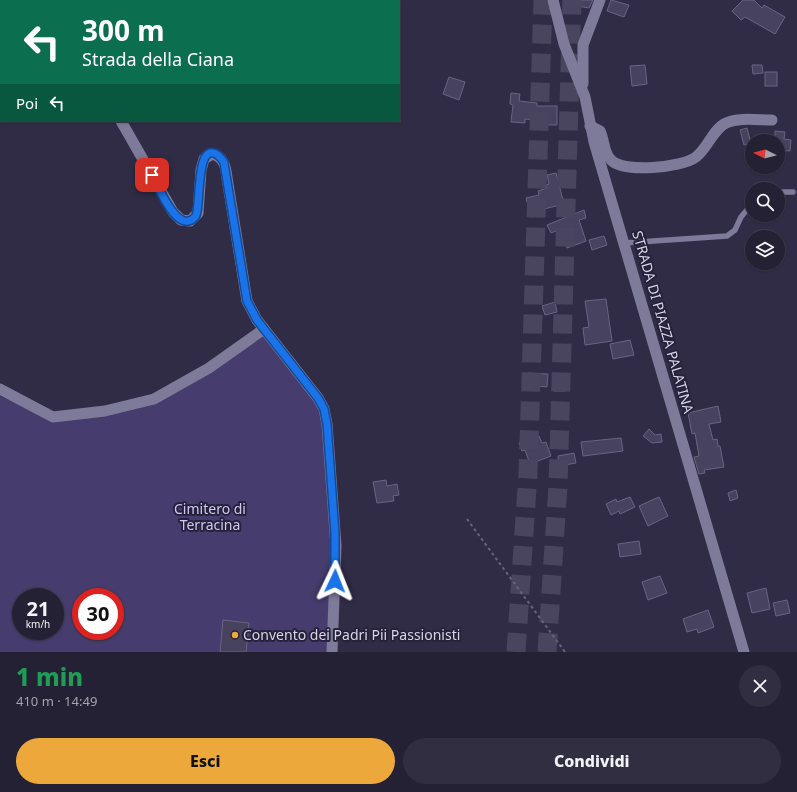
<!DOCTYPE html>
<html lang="it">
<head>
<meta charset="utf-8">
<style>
	body { margin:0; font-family:"Noto Sans",sans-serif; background:#302e40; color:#f1f3f6; height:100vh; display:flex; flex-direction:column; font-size:15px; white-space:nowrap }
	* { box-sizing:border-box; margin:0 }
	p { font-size:13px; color:#a3a3ac }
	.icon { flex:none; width:22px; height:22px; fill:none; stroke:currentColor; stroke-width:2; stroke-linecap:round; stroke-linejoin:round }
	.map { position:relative; height:652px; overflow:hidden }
	.details { display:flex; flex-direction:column; background:#242134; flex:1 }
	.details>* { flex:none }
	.top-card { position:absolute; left:0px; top:0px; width:400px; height:122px; box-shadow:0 1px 3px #0004,0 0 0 1px #413e4f; background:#0b6e4f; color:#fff; overflow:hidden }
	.needle { width:26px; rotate:276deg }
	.controls { position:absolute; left:745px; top:134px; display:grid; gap:8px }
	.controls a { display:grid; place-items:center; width:40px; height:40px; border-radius:50%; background:#242134; box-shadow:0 1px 3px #0004,0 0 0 1px #413e4f; font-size:20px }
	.speed { position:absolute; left:12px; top:588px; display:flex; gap:8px; font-size:20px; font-weight:700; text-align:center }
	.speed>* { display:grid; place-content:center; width:52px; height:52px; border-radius:50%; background:#242134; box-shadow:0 1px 3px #0004,0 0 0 1px #413e4f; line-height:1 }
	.speed small { font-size:10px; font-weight:400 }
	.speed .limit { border:6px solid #d22; background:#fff; color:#111 }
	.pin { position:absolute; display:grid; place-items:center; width:34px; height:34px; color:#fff; margin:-17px; border-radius:8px; box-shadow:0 2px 6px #0006 }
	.me { position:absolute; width:44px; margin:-22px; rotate:2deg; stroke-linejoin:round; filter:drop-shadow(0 0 3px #0008) }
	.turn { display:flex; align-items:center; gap:14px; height:84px; padding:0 16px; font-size:18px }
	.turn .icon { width:52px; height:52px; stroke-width:2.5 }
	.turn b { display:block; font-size:28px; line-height:34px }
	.then { display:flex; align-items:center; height:38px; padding:0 16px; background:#0003; gap:8px; font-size:15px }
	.round { display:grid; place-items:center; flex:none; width:42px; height:42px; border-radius:21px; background:#302e40 }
	.summary { display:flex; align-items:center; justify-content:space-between; height:68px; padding:0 16px }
	h1 { font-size:24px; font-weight:800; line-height:30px; color:#1e9e55 }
	.button { display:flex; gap:8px; margin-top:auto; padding:8px 16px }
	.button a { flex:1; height:46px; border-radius:24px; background:#eda83b; color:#111; font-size:16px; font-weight:800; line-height:46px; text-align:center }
	.button a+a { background:#302e40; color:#f1f3f6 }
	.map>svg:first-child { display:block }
	.green { fill:#463c6d; fill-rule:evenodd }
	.building { fill:#47435e; stroke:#686482 }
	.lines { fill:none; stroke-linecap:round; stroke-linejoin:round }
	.trunk-tunnel { stroke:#49455e; stroke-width:19; stroke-dasharray:19 10; stroke-linecap:butt }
	.path { stroke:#66637a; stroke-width:2; stroke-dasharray:3 3; stroke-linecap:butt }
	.service { stroke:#7e7a99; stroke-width:5.5 }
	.minor { stroke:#7e7a99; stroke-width:11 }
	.route-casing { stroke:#114b97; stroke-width:10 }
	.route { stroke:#1a73e8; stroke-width:7 }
	.poi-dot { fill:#eda83b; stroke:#27223c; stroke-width:1.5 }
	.labels { text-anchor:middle; stroke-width:4; stroke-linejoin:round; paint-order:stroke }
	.street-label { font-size:14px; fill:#d7d5e6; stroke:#27223c }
	.park-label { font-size:14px; fill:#cec8f2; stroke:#27223c }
	.poi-label { font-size:14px; fill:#d7d5e6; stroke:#27223c; text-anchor:start }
</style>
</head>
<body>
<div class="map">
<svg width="797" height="652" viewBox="0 0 797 652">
	<rect width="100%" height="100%" fill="#302c46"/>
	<path class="green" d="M262 335 323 408 339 547 335 652H0V396L54 420 155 404ZM21 597H55V631H21ZM81 597H115V631H81Z"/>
	<g class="building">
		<path d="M567 0H593L589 8 567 4Z"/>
		<path d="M611 0 629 5 624 17 607 11Z"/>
		<path d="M743 0H754L762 8 764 5 785 17 775 34 745 17 741 20 732 11Z"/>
		<path d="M645 65 647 84 632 86 630 66Z"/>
		<path d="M752 65H762L763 73 753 74Z"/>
		<rect x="765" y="72" width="12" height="14"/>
		<path d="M449 77 465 82 459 100 443 94Z"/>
		<path d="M511 93 520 94 519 101 537 103V106H557V125H545V121L525 119V123L511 122 513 105 510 104Z"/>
		<path d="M747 128 751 143 744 145 740 130Z"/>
		<path d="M775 131 785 132 784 139 791 140 790 151 778 150V141H775Z"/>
		<path d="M556 173 564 204 540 210 541 215 531 217 526 198 539 195 538 191 547 188 546 185 549 184 547 175Z"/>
		<path d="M584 210 586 218 579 220 586 241 567 248 561 229 551 233 547 225Z"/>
		<path d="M604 236 607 245 592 250 589 240Z"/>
		<path d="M606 299 612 341 585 345 583 328 589 327 585 301Z"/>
		<path d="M555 302 557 312 545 315 542 306Z"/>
		<path d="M630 340 634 355 613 359 610 344Z"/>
		<path d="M528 373 548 374 547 387 527 385Z"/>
		<rect x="554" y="382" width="11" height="9"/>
		<path d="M718 406 721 422 709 424 713 440 717 439 718 446H720L724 467 704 470 705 473 699 474 694 457 699 456 695 433 692 434 688 413Z"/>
		<path d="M649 429 655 435 661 434 662 442 652 443 643 436Z"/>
		<path d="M539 436 542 443 546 442 551 456 530 464 525 450 522 451 519 443Z"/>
		<path d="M621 438 623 451 583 456 581 442Z"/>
		<path d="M574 453 576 463 559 466 558 456Z"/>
		<path d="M386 480 387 486 397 484 399 495 393 496 394 501 377 503 373 482Z"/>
		<path d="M736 490 738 498 730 501 728 493Z"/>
		<path d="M630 497 635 507 620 514 619 511 611 515 606 504 616 499 617 502Z"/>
		<path d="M659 497 668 516 648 526 639 506Z"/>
		<path d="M639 541 641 554 620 557 618 544Z"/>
		<path d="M660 576 667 593 648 600 642 582Z"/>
		<path d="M766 588 770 609 752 613 747 593Z"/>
		<path d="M787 600 790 613 776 616 773 603Z"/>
		<path d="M708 610 714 627 698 633 697 629 687 632 683 619Z"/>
		<path d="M223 620 249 623 246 652H220Z"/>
	</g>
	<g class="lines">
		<g class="trunk-tunnel">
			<path d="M516 652 528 473 543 0"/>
			<path d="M547 652 558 485 572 0"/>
		</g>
		<path class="path" d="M467 519 565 652"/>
		<g class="service">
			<path d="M778 192H793"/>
			<path d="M624 243 727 236 735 230 741 217 752 204"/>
		</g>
		<g class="minor">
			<path d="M69 0V1"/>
			<path d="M553 0 564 44 585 97 594 142 744 652"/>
			<path d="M583 84V45L600 0"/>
			<path d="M121 121 173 212 181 220 190 221 198 213 201 170 204 159 212 154C224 156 226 168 227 178L247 301 257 320 318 398 324 409 327 424 336 546 332 652"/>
			<path d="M590 126 600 131C605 141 603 152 611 160 623 173 682 168 696 157 708 148 713 129 726 123 739 117 758 120 772 120"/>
			<path d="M0 389 53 417 105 411 154 399 209 368 264 329"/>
		</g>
	</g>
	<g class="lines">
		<g class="route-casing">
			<path id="route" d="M152 175C158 186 178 236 195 217 202 209 194 137 219 156 221 158 223 160 224 163L247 301 257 320 318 398 324 409 327 424 335 533V581"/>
		</g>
		<use href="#route" class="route"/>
	</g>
	<circle class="poi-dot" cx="235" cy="635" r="4"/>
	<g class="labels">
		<g class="street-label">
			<text transform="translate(663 322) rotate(74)" y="5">STRADA DI PIAZZA PALATINA</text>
		</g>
		<g class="park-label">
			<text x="210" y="514">Cimitero di<tspan x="210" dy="16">Terracina</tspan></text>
		</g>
		<g class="poi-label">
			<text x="243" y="640">Convento dei Padri Pii Passionisti</text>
		</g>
	</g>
</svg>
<div class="controls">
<a><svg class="needle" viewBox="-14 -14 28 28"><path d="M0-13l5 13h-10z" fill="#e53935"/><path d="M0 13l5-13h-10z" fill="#a3a3ac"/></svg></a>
<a><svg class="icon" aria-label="search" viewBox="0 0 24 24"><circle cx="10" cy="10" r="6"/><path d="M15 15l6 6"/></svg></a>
<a><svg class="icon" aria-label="layers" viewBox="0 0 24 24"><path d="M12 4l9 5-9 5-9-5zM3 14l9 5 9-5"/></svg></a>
</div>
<div class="speed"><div>21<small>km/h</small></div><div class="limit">30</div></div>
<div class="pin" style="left:152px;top:175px;background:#d93025"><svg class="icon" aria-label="arrive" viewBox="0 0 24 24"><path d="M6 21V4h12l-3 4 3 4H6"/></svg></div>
<svg class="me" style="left:335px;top:581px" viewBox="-20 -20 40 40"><path d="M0-17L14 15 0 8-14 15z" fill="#1a73e8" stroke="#fff" stroke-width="4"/></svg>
<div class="top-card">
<div class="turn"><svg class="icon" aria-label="left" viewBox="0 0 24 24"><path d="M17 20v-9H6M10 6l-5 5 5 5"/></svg><div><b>300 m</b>Strada della Ciana</div></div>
<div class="then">Poi<svg class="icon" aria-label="left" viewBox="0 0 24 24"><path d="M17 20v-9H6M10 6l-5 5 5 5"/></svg></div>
</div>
</div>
<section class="details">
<div class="summary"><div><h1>1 min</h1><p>410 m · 14:49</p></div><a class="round"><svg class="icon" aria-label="close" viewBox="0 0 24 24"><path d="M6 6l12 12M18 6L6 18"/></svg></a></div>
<div class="button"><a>Esci</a><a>Condividi</a></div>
</section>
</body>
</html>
